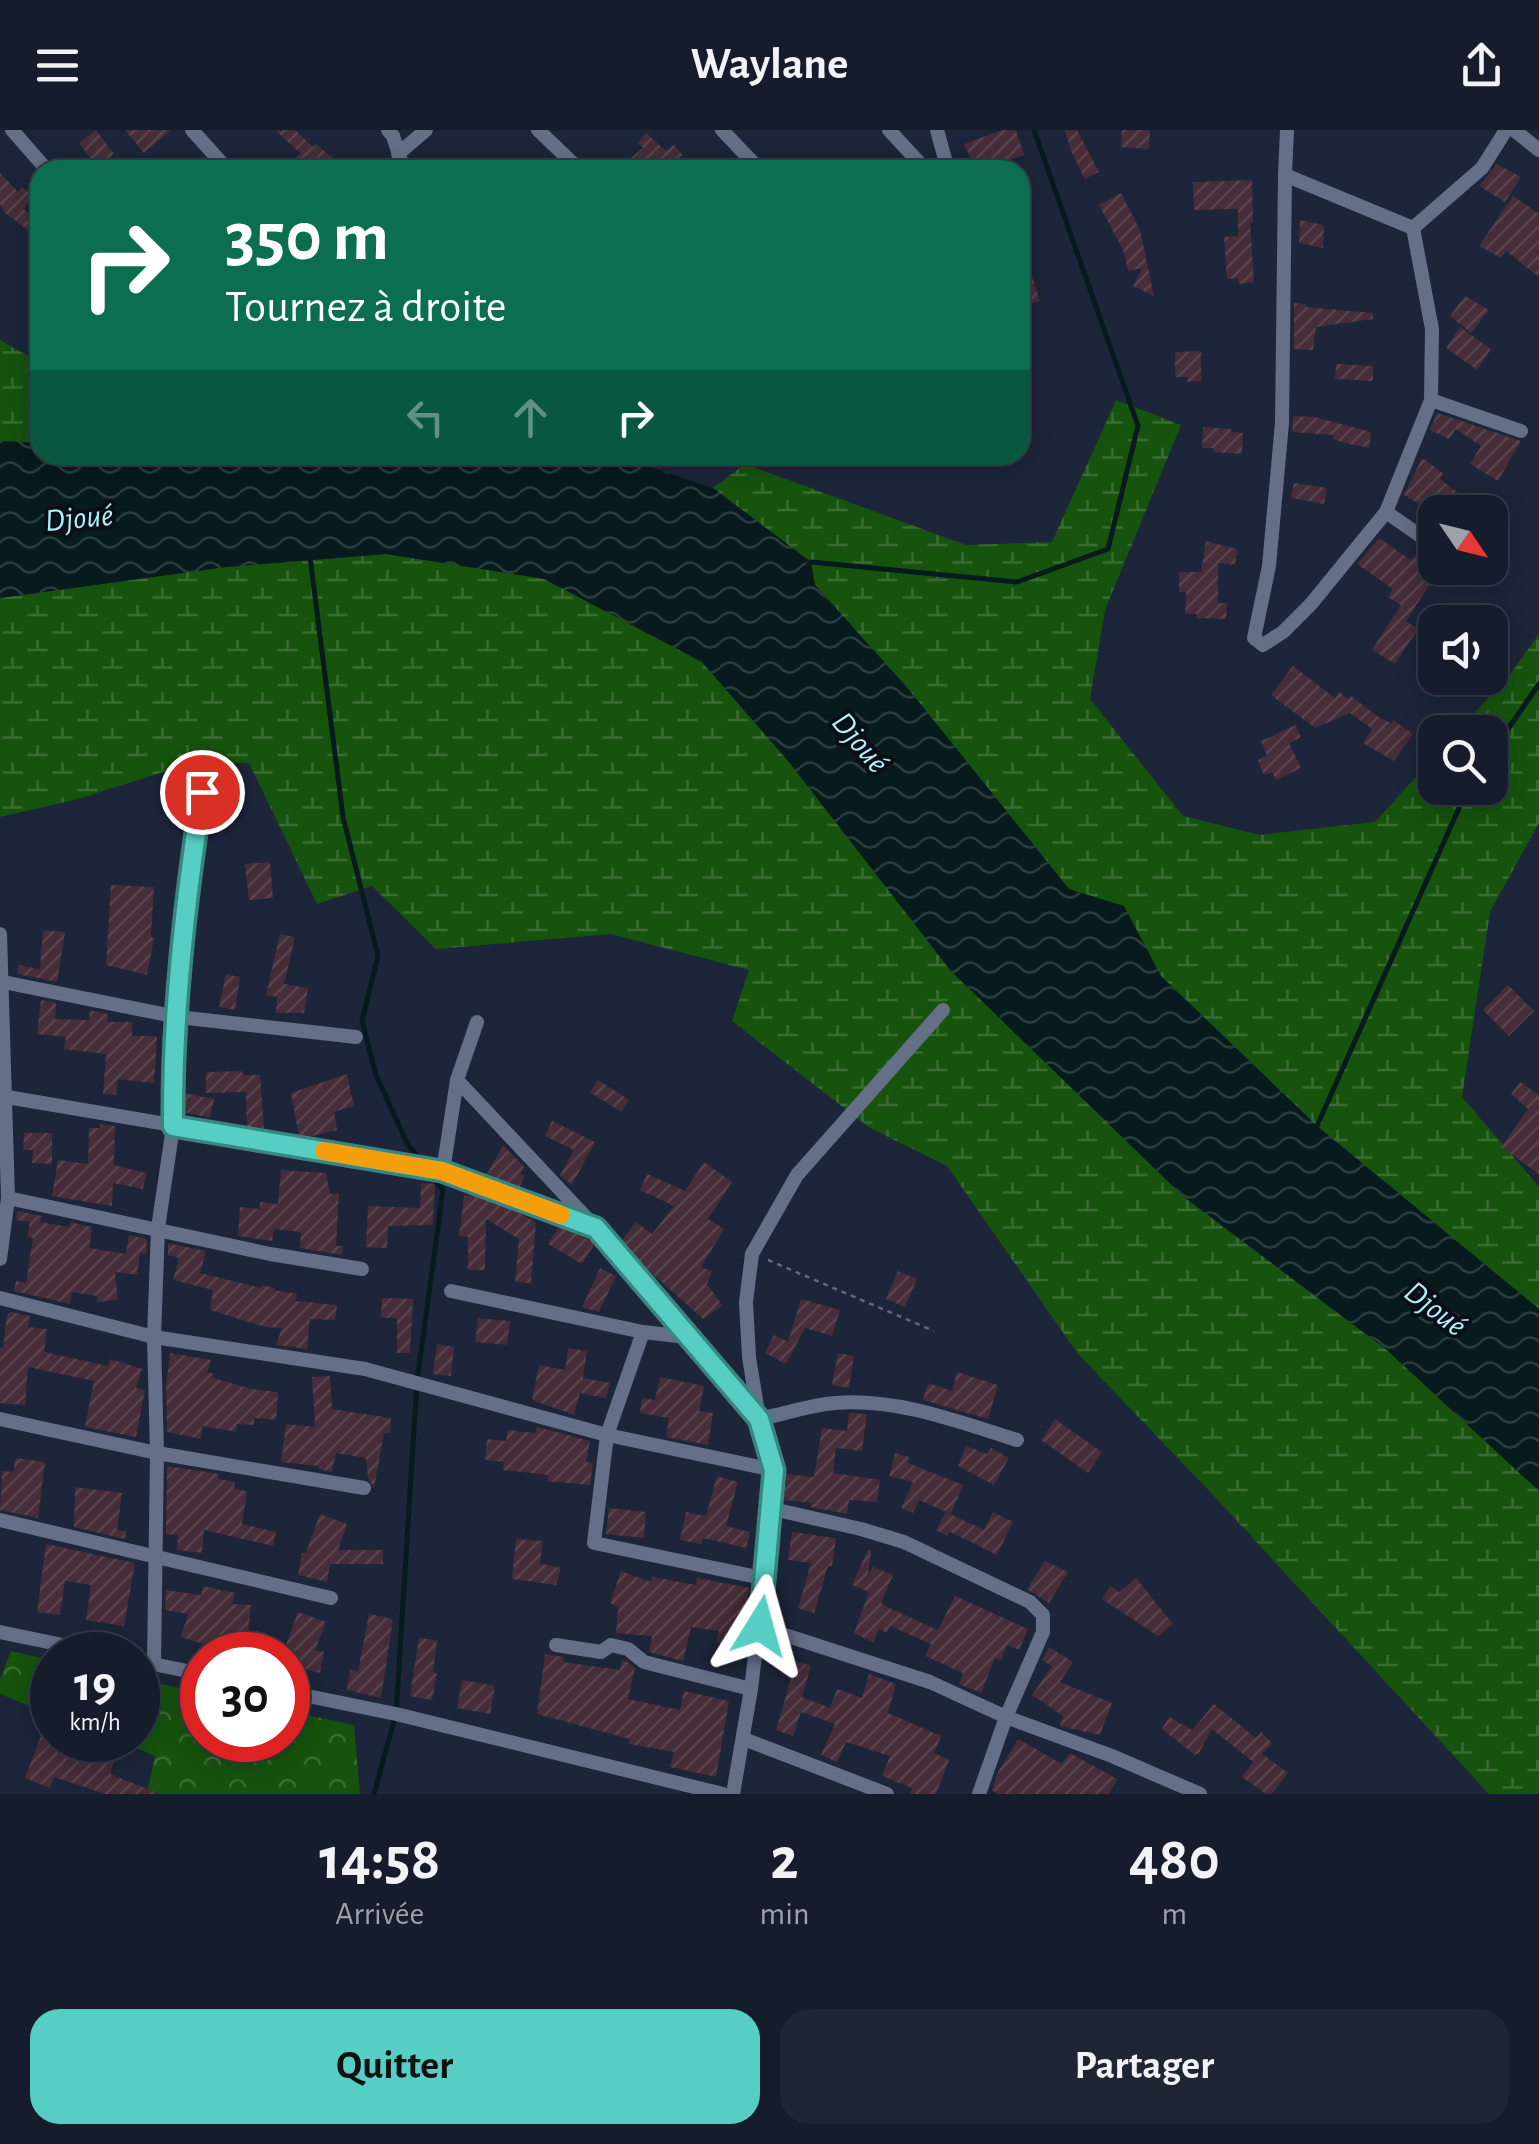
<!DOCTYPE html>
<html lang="fr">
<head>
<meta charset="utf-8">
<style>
	body { margin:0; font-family:"Alegreya Sans",sans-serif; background:#1e2533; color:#f1f3f6; height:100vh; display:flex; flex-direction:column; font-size:38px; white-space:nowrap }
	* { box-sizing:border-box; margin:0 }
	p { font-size:32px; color:#9da1a9 }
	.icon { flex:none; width:55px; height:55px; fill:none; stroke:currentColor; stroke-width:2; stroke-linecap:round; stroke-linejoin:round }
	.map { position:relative; height:1664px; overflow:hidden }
	.panel { display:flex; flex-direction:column; background:#151c2b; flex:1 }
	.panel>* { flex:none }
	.top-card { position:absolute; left:30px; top:30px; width:1000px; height:305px; border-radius:30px; box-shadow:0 5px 25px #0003,0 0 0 2px #343a47; background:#0b6e4f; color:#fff; overflow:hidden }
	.needle { width:65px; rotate:125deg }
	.tools { position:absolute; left:1418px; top:365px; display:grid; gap:20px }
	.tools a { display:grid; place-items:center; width:90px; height:90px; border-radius:20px; background:#151c2b; box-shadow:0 5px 25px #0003,0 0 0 2px #343a47; font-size:50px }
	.speed { position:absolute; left:30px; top:1502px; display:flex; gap:20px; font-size:50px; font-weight:700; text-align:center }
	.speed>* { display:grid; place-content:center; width:130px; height:130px; border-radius:50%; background:#151c2b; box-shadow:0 5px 25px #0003,0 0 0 2px #343a47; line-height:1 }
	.speed small { font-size:25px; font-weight:400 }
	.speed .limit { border:15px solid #d22; background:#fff; color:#111 }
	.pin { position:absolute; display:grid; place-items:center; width:85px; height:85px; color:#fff; margin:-42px; border:5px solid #fff; border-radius:50%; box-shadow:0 2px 10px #0007 }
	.me { position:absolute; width:110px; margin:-55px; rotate:8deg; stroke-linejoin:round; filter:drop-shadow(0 0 8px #0008) }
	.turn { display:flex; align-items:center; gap:35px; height:210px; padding:0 30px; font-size:45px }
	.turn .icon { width:130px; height:130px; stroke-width:2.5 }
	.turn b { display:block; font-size:70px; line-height:85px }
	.lanes { display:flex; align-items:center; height:95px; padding:0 30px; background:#0003; justify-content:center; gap:50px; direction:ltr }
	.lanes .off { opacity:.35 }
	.eta { display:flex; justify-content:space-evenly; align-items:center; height:170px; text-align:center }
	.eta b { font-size:60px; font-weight:700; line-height:70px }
	.primary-button { display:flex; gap:20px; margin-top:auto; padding:20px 30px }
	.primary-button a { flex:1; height:115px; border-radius:30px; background:#56cec4; color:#111; font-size:40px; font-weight:700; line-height:115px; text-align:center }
	.primary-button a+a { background:#1e2533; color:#f1f3f6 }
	header { display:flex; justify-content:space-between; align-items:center; height:130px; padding:0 30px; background:#151c2b; font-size:45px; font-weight:700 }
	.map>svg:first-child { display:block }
	.forest { fill:url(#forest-crowns) }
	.wetland { fill:url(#wetland-marsh) }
	.water { fill:url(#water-waves) }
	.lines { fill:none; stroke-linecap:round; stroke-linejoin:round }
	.stream { stroke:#071a1d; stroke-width:5 }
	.building { fill:url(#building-hatch) }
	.path { stroke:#61697a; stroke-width:2.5; stroke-dasharray:5 5; stroke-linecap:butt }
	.street { stroke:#656f88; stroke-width:14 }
	.route-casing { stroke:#38867f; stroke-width:25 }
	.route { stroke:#56cec4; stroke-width:18 }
	.slow { stroke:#f59e0b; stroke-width:18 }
	.labels { text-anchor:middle; stroke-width:8; stroke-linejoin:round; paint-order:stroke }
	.water-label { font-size:32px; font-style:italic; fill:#b2f0f9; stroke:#0a0e17 }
</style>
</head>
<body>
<header><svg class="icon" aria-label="menu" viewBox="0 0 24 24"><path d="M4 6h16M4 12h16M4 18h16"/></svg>Waylane<svg class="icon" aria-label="share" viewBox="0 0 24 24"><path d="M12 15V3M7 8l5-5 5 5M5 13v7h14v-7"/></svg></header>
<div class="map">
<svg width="1539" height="1664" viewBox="0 0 1539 1664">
	<defs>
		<pattern id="forest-crowns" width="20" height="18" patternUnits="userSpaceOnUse" patternTransform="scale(2.5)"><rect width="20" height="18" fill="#16530d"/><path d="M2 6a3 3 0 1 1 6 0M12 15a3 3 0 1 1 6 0" fill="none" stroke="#386c31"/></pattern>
		<pattern id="wetland-marsh" width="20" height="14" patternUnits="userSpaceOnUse" patternTransform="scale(2.5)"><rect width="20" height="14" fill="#16530d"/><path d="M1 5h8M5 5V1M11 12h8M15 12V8" fill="none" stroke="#386c31"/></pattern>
		<pattern id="water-waves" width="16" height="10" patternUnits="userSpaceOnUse" patternTransform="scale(2.5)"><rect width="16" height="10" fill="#071a1d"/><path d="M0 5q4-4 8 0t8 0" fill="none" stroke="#2b3c3f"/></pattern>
		<pattern id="building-hatch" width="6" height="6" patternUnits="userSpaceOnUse" patternTransform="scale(2.5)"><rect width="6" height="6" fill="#462d37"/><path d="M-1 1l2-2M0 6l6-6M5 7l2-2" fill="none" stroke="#58424b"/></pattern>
	</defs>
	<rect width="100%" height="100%" fill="#1c2539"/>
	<g class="forest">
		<path d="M11 1521 52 1530V1585L0 1564V1550Z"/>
		<path d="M138 1549 202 1563V1610H288V1581L354 1595 360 1664H147L155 1626 116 1610H138Z"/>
	</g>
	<g class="wetland">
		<path d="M0 210 40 233V313L0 311Z"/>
		<path d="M1116 270 1181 295 1105 480 1090 569 1183 686 1260 705 1375 692 1435 626V658H1490V602H1457L1511 543 1539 504V693L1490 782 1462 967 1539 1057V1179L1317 996 1161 846 1124 777 1069 759 910 561 815 455 811 432 713 358 745 334 966 415 1052 412Z"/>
		<path d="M386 424 544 448 702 532 789 632 951 841 1184 1067 1387 1220 1539 1361V1664H1489L1214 1366 1078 1224 947 1036 870 998 732 891 749 840 611 804 436 819 372 756 317 774 249 633 195 632 78 669 0 687V468L226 437Z"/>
	</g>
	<path class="water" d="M0 311 40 313V325H616L713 358 811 432 815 455 910 561 1069 759 1124 776 1161 846 1317 996 1539 1179V1361L1387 1220 1184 1067 951 841 789 632 702 532 544 449 386 424 226 437 0 468Z"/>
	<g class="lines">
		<g class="stream">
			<path d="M310 427 343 687 378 826 362 891 376 945 407 1013 423 1034"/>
			<path d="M809 434 811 432 1017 452 1108 419 1138 296 1034 0"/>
			<path d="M1490 625 1539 554"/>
			<path d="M1312 999 1317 996 1468 658"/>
			<path d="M374 1664 396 1584 417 1252 443 1060 429 1042"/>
		</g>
	</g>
	<g class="building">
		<path d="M96 0 114 24 97 37 79 13Z"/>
		<path d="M125 0H171L144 23Z"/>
		<path d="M275 0H295L313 17 316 14 336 31 329 40H285L300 23Z"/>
		<path d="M1002 0H1016L1024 25 1003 32 1002 28 976 40 964 14Z"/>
		<path d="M1065 0H1077L1099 42 1085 49 1071 21Z"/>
		<path d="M1122 0H1150L1149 19 1121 17Z"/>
		<path d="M646 3 666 21 674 15 683 25 665 39 652 27 636 40H616L643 18 638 13Z"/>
		<path d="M1497 34 1521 47 1505 72 1479 56Z"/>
		<path d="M0 43 18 62 22 57 34 66 24 79 40 96V110L4 82 0 74Z"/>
		<path d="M1252 50 1253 92H1250L1254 152 1238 154V148L1227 149 1224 107 1238 106V79L1194 80 1193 52Z"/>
		<path d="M1121 63 1140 100 1154 166 1133 156 1142 138 1128 141 1123 120 1099 75Z"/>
		<path d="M1513 66 1539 84V147L1506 121 1501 128 1479 116Z"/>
		<path d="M1300 90 1324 95 1323 118 1299 113Z"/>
		<path d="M1020 117H1023L1040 171 1023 176 1020 165Z"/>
		<path d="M1465 166 1489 180 1471 203 1450 186Z"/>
		<path d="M1294 173 1306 174V177L1373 183V189L1316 197 1313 220 1294 219Z"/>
		<path d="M1460 197 1491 219 1477 240 1446 218Z"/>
		<path d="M1201 221V251L1187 252V247H1175V222Z"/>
		<path d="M1336 234 1373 236V251L1335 249Z"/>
		<path d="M1437 283 1521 311 1498 351 1470 334 1481 316 1456 299 1449 309 1430 300Z"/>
		<path d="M1293 286 1314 287 1371 302 1369 318 1345 313 1333 309 1334 305 1292 302Z"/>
		<path d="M1203 297 1231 299V302L1243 303 1242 324 1213 322V318H1202Z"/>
		<path d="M1422 328 1443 343 1440 349 1466 369 1471 362 1500 382H1432L1404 365Z"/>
		<path d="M1294 353 1327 358 1324 374 1291 368Z"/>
		<path d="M1379 408 1411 430 1415 425 1439 440 1406 491 1418 499 1395 534 1372 520 1401 475 1388 467 1393 459 1357 434Z"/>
		<path d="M1206 411 1237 419 1235 435 1218 433V473H1227L1226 489 1197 488V484H1185L1186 462H1179V442H1201Z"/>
		<path d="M1293 536 1335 568 1339 562 1349 569 1351 566 1380 588 1391 593 1393 590 1413 604 1394 631 1363 613 1372 599 1350 583 1315 598 1271 565Z"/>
		<path d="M1296 595 1301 607 1289 613 1301 638 1276 650 1272 642 1264 645 1258 630 1267 626 1261 611Z"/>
		<path d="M270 732 273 768 249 770 245 734Z"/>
		<path d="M111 755 154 757 151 807 154 808 147 845 106 835Z"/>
		<path d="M43 800 65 802 57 852 17 844 19 835 40 839Z"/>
		<path d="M280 804 295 807 284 854 308 858 304 883H276L277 867 266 865Z"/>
		<path d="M226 844 240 847 235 880 219 877Z"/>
		<path d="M1508 855 1534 881 1509 906 1483 880Z"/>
		<path d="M41 870 56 873 55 889 89 890 90 880 108 884 107 892H132V906H157L154 953 118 949 116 965 103 964 106 924 64 919 66 907 37 904Z"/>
		<path d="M242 941 243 945H260L264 999 247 997 246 962 206 963V942Z"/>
		<path d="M347 944 354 976 334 982 337 1000 308 1007 299 1006 291 963Z"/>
		<path d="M598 950 629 970 621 982 590 962Z"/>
		<path d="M1520 952 1539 965V1044L1501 1017 1528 979 1511 964Z"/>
		<path d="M184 963 214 969 210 988 184 982Z"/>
		<path d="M552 991 595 1012 572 1055 560 1045 574 1020 545 1006Z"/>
		<path d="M100 994 115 996 114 1035 146 1043 143 1059 113 1053 112 1076 52 1066 58 1030 88 1034 89 998H100Z"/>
		<path d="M24 1003H52V1034L32 1033 33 1020H23Z"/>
		<path d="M503 1015 524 1037 520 1044 525 1045 519 1058 486 1046Z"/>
		<path d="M704 1032 732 1052 708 1089 724 1099 701 1137 712 1141 707 1154 722 1175 703 1189 637 1130 621 1111 636 1092 652 1104 674 1076 640 1060 647 1044 685 1061Z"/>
		<path d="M281 1040 326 1043 330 1064 339 1063 336 1116H343L342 1125 300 1118 301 1102 274 1099 272 1111 238 1106 240 1077 260 1079V1072L278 1074Z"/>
		<path d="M421 1053 435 1054 433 1095 388 1096 387 1118 366 1117 368 1076 420 1078Z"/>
		<path d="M478 1065 514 1079 536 1093 531 1153 515 1152 519 1109 486 1089 485 1140H468V1107L459 1106 464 1066Z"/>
		<path d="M17 1081 42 1086 40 1092 69 1097 70 1092 92 1097 89 1118 126 1124 129 1105 147 1109 146 1124 140 1123 137 1145 115 1142 118 1170 97 1172V1166L72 1162 70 1174 14 1161 16 1151 26 1153 33 1108 27 1107 30 1092 16 1090Z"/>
		<path d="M559 1096 595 1113 582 1134 548 1114Z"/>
		<path d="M168 1113 206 1121 200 1143 261 1158 262 1155 275 1158 274 1160 297 1164 296 1171 337 1175 335 1190 310 1189 307 1219 276 1215 282 1198 265 1197 210 1180 213 1160 173 1150 179 1128 168 1125Z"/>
		<path d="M600 1138 616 1146 599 1182 582 1177Z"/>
		<path d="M898 1141 917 1149 905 1177 886 1169Z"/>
		<path d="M382 1168 413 1169 410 1223H397V1188H381Z"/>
		<path d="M801 1169 840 1180 832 1206 805 1198 786 1234 765 1223 774 1205 788 1212Z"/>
		<path d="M11 1182 30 1186 28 1197 47 1199 44 1222 108 1236 110 1229 142 1239 136 1258 145 1260 136 1307 85 1297 94 1251 28 1237 25 1275 0 1273V1218H3L7 1184Z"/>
		<path d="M478 1188 510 1191 507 1215 475 1212Z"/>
		<path d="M437 1214 454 1217 451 1246 433 1244Z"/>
		<path d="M568 1218 587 1221 583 1248 610 1253 606 1268 580 1263 574 1285 532 1270 539 1235 565 1240Z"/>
		<path d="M170 1223 211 1230 207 1242 214 1244 213 1248 252 1259 278 1262 276 1290 254 1288V1295L237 1294 236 1302 202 1296 201 1309 167 1302 166 1257Z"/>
		<path d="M838 1223 854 1226 849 1258 832 1255Z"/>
		<path d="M957 1242 998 1255 988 1289 923 1270 928 1253 952 1261Z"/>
		<path d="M330 1246 332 1279 391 1288 390 1303H384L374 1358 368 1348 366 1328 336 1323 332 1342 318 1339 319 1336 281 1332 286 1294 315 1297 312 1247Z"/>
		<path d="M660 1247 704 1256 699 1281 713 1283 708 1315 666 1307 669 1288 640 1283 642 1268 655 1270Z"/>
		<path d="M849 1283 867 1284 862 1321 836 1318 833 1343 880 1350 877 1372 849 1370 847 1384 810 1377 811 1373 784 1370 786 1344 814 1347 822 1298 847 1301Z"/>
		<path d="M1055 1289 1102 1322 1088 1343 1041 1310Z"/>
		<path d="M537 1297 590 1311 586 1332 593 1333 590 1355 547 1351 548 1345 503 1340 504 1332 485 1330 487 1309 506 1311 508 1300 535 1303Z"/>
		<path d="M966 1316 987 1324 991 1318 1009 1328 994 1355 958 1336Z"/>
		<path d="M895 1323 909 1327 908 1333 963 1355 951 1384 919 1370 913 1383 901 1378 913 1352 889 1346Z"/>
		<path d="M16 1328 45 1332 38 1388 0 1380 2 1341 13 1342Z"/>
		<path d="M167 1336 219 1344 218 1349 235 1352 234 1359 247 1361 242 1394 276 1402 273 1416 204 1400 202 1423 177 1420 178 1405 166 1404Z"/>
		<path d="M717 1346 738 1352 726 1396 750 1402 746 1418 703 1408 701 1414 680 1410 686 1382 706 1386Z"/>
		<path d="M75 1357 122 1363 117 1400 126 1401 125 1409 74 1397Z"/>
		<path d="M609 1378 646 1382 644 1408 606 1404Z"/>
		<path d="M946 1382 984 1400 993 1382 1013 1392 997 1425 950 1402 947 1406 936 1400Z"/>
		<path d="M320 1384 347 1394 338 1420H383V1434H330L327 1452 298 1445 302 1423H306Z"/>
		<path d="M792 1402 836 1408 832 1436H828L814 1483 798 1478 811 1433 788 1430Z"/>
		<path d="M516 1409 543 1411 540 1433 561 1438 556 1455 512 1449Z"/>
		<path d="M46 1414 135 1433 124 1496 86 1490 91 1455 65 1451 60 1485 37 1482Z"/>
		<path d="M868 1419 871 1420 868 1446 873 1437 893 1445 881 1473 887 1477 938 1500 955 1466 1028 1499 1019 1520 1007 1515 1001 1530 995 1528 981 1563 959 1554 963 1543 925 1526 931 1514 890 1496 887 1503 879 1499 873 1512 854 1503 869 1462 852 1455Z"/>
		<path d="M1045 1431 1068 1442 1049 1473 1027 1459Z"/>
		<path d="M621 1441 651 1452 653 1447 696 1455 697 1448 750 1458 744 1485H741L731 1516 716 1513 719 1501 691 1497 683 1531 649 1522 652 1506 616 1503 618 1477 610 1473Z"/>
		<path d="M1136 1448 1173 1494 1158 1506 1102 1469 1110 1456 1119 1462Z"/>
		<path d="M203 1456 235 1463 232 1474 251 1475 248 1504 286 1515 298 1482 326 1492 315 1520 324 1522 320 1543 290 1535 292 1525H256L218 1514 216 1518 181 1507 188 1484 165 1480 166 1460 201 1465Z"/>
		<path d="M369 1484 393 1489 381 1568 347 1560 350 1540 358 1541Z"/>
		<path d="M419 1508 437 1510 433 1542 437 1543 432 1570 410 1566Z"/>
		<path d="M1049 1517 1073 1532 1060 1552 1112 1573 1100 1605 1060 1596 1063 1586 1032 1565 1052 1536 1042 1530Z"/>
		<path d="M545 1524 564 1527 563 1532 620 1540 622 1530 626 1531 635 1538 628 1569 680 1580 684 1561 729 1571 716 1647 670 1637 674 1622 629 1614 630 1609 537 1584Z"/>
		<path d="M796 1531 811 1536 802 1567 830 1578 837 1559 862 1568 869 1544 896 1554 888 1583 941 1606 934 1623 949 1630 936 1664H910L912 1658 882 1646 890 1626 846 1612 837 1632 821 1625 835 1594 801 1582 793 1606 776 1600Z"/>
		<path d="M462 1550 495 1556 490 1584 457 1578Z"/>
		<path d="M1214 1574 1256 1608 1261 1602 1272 1613 1262 1624 1288 1643 1272 1664H1266L1242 1647 1253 1632 1212 1599 1199 1623 1195 1625 1162 1599 1169 1587 1192 1600Z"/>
		<path d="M51 1579 52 1610H121L110 1644 160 1664H105L54 1647 50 1658 25 1648Z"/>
		<path d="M1018 1609 1062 1634 1070 1623 1117 1649 1109 1664H998L992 1660 998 1642Z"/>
	</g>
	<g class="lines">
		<path class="path" d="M768 1130 934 1201"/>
		<g class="street">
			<path d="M12 0 47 40"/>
			<path d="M192 0 228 40"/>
			<path d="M388 0 393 6 404 40"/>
			<path d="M538 0 580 40"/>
			<path d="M722 0 760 40"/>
			<path d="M889 0 926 40"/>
			<path d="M937 0 948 40"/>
			<path d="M1514 0 1539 20"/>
			<path d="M398 24 426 0"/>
			<path d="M1285 45 1282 293 1269 436 1254 508 1263 515 1283 502 1311 474 1386 382 1431 270 1432 199 1413 98 1285 45 1287 0"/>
			<path d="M1413 98 1482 38 1506 0"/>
			<path d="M1431 270 1521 301"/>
			<path d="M1386 382 1435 416"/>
			<path d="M0 804 8 1068 0 1129"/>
			<path d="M3 852 178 887 356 907"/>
			<path d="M457 950 596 1098 759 1289C784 1284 810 1275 835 1273 898 1268 959 1292 1017 1310"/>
			<path d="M7 967 443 1041 590 1096"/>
			<path d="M443 1041 457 950 477 892"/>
			<path d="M8 1068 270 1124 362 1139"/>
			<path d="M451 1161 643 1202 687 1207"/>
			<path d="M0 1168 154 1207 365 1239 607 1305 774 1340"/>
			<path d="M643 1202 607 1305 594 1413 767 1449"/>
			<path d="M0 1289 157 1323 364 1358"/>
			<path d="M773 1379 861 1399 904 1412 1030 1472 1043 1485V1502L1006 1587 979 1664"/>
			<path d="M0 1390 331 1468"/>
			<path d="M760 1497 930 1552 1006 1587 1112 1626 1200 1664"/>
			<path d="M0 1502 111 1525"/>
			<path d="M556 1515 601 1522 611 1515 628 1519 644 1532 751 1559"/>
			<path d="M138 1531 202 1544"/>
			<path d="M154 1534 157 1323 154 1207 158 1098 173 997V941L186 768 202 663"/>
			<path d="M288 1562 396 1584 723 1664"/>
			<path d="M744 1609 887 1664"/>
			<path d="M733 1664 751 1559 773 1379 774 1340 759 1289 749 1227 746 1172 752 1124 797 1045 943 880"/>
		</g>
	</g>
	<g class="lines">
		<g class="route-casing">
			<path id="route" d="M202 662C185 773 172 885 173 996L442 1041 596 1098 759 1289 774 1340 760 1496"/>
		</g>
		<use href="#route" class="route"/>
		<path class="slow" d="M324 1021 442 1041 561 1085"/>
	</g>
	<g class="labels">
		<g class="water-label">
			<text transform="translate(79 387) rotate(-5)" y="11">Djoué</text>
			<text transform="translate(861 612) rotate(50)" y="11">Djoué</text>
			<text transform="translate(1436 1178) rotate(38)" y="11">Djoué</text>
		</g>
	</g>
</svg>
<div class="tools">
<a><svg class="needle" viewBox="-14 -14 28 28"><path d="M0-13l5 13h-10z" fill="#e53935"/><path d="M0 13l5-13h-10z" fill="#9da1a9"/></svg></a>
<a><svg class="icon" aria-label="sound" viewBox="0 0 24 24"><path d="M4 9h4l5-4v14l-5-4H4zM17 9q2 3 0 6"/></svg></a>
<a><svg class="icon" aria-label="search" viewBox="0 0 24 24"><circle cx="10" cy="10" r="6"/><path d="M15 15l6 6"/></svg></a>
</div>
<div class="speed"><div>19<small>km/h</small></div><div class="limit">30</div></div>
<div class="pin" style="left:202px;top:662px;background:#d93025"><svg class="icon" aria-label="arrive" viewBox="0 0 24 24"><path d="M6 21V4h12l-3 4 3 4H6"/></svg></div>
<svg class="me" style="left:760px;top:1496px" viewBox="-20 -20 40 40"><path d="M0-17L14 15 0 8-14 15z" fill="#56cec4" stroke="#fff" stroke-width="4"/></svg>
<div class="top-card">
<div class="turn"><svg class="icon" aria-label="right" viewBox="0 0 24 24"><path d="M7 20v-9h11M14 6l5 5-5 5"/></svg><div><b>350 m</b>Tournez à droite</div></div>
<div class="lanes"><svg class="icon off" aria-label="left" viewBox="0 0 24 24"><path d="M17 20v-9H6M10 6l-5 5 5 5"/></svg><svg class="icon off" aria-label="ahead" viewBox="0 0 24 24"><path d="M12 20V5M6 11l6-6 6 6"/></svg><svg class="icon" aria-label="right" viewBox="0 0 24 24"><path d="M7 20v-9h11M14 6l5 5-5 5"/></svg></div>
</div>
</div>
<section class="panel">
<div class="eta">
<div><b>14:58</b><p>Arrivée</p></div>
<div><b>2</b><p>min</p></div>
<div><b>480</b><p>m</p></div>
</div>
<div class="primary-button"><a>Quitter</a><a>Partager</a></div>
</section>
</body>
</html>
